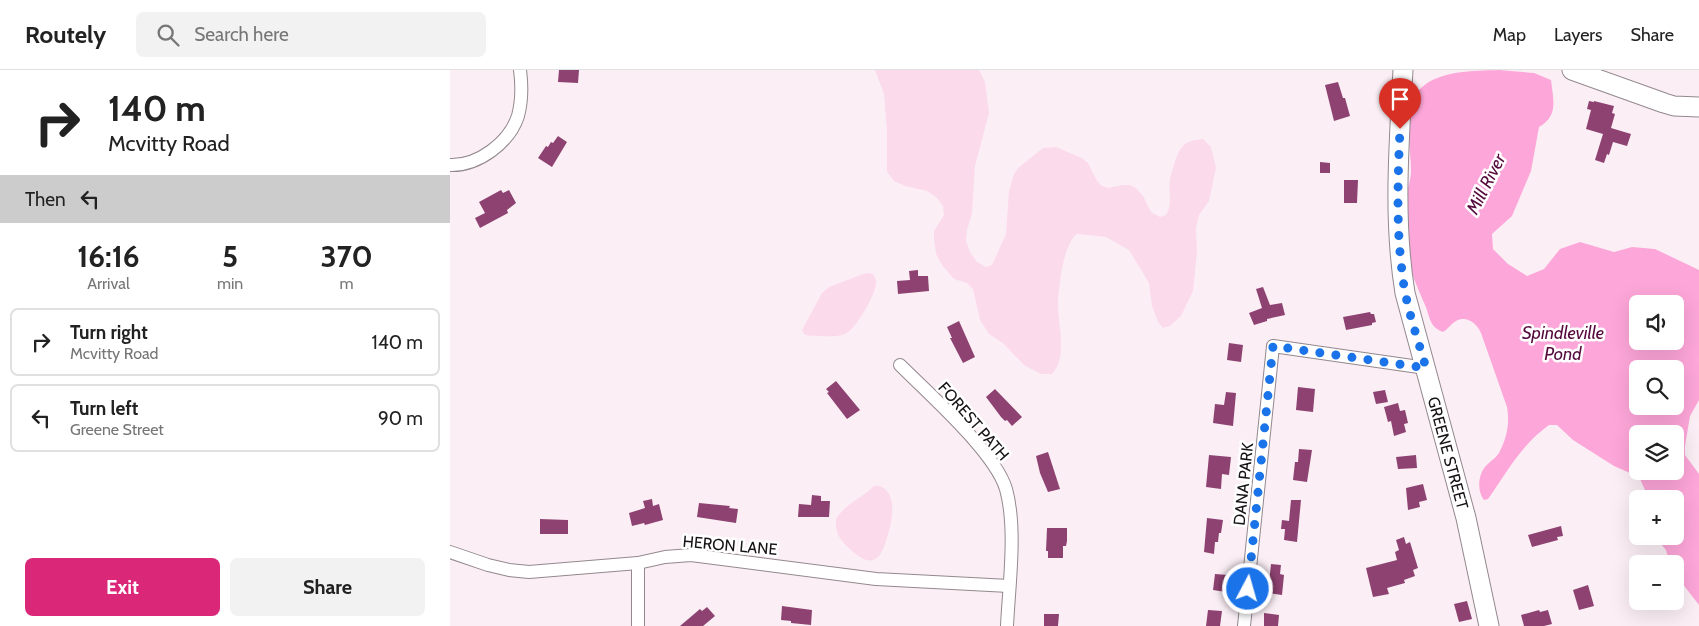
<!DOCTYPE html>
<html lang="en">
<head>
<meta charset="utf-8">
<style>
	body { margin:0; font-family:Cabin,sans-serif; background:#f2f2f2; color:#222; height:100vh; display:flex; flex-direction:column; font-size:19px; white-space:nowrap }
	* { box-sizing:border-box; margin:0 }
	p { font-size:16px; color:#767676 }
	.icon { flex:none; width:28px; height:28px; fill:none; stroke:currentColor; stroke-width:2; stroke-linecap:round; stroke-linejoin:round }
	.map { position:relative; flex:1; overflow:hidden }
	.panel { display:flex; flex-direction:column; background:#fff; width:450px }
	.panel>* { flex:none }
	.banner { background:#fff; color:#222; overflow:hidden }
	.controls { position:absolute; left:1179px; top:225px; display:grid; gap:10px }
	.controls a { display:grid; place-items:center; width:55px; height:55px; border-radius:8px; background:#fff; box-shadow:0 5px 20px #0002; font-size:25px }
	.pin { position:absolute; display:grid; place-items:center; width:42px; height:42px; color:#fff; margin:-51px -21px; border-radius:50% 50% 50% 0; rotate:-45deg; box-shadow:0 0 5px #0007 }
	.pin .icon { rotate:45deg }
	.me { position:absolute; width:55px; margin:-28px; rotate:6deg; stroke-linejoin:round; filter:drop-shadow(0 0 4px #0008) }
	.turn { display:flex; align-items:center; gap:18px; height:105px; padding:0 25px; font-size:22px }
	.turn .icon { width:65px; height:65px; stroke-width:2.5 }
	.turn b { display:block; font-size:35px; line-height:42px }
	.then { display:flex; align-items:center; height:48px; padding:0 25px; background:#0003; gap:10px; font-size:19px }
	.eta { display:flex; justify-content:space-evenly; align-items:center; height:85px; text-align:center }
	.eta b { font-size:30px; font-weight:700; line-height:35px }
	.primary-button { display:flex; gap:10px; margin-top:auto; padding:10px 25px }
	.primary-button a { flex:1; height:58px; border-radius:8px; background:#db2777; color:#fff; font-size:20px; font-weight:700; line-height:58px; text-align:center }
	.primary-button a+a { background:#f2f2f2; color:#222 }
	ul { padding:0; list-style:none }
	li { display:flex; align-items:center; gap:15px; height:68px; margin:0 10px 8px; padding:0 15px; border:2px solid #e0e0e0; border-radius:8px }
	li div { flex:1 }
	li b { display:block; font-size:19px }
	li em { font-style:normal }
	header { display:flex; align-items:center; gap:30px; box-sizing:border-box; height:70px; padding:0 25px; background:#fff; border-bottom:1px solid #e0e0e0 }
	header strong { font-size:24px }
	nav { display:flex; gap:28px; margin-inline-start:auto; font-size:18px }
	.search { width:350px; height:45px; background:#f2f2f2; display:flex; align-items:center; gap:12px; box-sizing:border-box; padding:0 18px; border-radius:8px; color:#767676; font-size:19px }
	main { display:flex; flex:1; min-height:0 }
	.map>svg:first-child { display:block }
	.green { fill:#fbdaec }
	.water { fill:#fda6d9; fill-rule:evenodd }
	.building { fill:#8e4271 }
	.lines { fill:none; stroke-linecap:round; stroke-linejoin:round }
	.street-casing { stroke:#93888e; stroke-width:14 }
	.secondary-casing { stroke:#93888e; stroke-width:21 }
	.street { stroke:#fff; stroke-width:12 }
	.secondary { stroke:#fff; stroke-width:19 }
	.route { stroke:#1a73e8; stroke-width:9; stroke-dasharray:0 16.2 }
	.labels { text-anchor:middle; stroke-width:5; stroke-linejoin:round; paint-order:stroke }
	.street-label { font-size:16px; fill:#161215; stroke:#fff }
	.water-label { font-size:18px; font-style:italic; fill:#550a3e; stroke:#fff }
</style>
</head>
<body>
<header>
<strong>Routely</strong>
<div class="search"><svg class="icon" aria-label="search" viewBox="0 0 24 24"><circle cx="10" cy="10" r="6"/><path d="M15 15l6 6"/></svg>Search here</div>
<nav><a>Map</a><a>Layers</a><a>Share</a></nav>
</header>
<main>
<section class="panel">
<div class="banner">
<div class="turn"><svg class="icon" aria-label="right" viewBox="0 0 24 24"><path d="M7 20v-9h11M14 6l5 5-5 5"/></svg><div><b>140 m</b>Mcvitty Road</div></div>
<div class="then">Then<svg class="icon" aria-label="left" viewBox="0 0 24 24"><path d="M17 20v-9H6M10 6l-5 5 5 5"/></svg></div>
</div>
<div class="eta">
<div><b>16:16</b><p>Arrival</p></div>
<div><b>5</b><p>min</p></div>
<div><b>370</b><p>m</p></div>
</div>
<ul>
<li><svg class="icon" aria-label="right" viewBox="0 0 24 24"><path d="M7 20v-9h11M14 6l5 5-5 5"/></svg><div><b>Turn right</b><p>Mcvitty Road</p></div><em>140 m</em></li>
<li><svg class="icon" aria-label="left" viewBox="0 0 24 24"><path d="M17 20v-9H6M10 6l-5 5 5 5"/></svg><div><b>Turn left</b><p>Greene Street</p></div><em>90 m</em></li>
</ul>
<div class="primary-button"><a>Exit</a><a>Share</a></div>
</section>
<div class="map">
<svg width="1249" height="556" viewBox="0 0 1249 556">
	<rect width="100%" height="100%" fill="#fbeff5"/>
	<g class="green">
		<path d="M425 0H529L535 12 539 43 525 96 522 143 517 160 516 171 520 182 527 192 536 197 542 195 556 164 559 121 564 104 568 98 593 78 606 77 632 88 638 93 647 111 652 116 658 118 673 115H680L686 118 693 126 701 142 710 147 716 145C723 134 718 123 720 110 720 105 723 100 724 95 730 76 733 71 753 69L761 77 766 98 759 131 749 145 746 158 747 182 743 221 731 246 720 256 713 258 708 252 702 236 699 213 679 180 656 167 627 164C613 175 609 215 608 233 608 254 618 287 602 304H591L574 295 554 274 539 264 530 250 523 219 517 213 504 209 492 195 486 184 484 169V161L494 145 493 136 487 128 477 121 455 116 444 111 437 102V62L434 24Z"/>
		<path d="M416 203 423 204C424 206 426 209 426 211 427 223 406 259 395 264 387 268 364 266 355 265L352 260 372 223 379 217Z"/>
		<path d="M424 416C431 415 437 419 440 426 445 438 441 455 437 468 430 493 420 498 400 479 390 470 385 463 386 449 396 433 411 429 424 416Z"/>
	</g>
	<path class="water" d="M1049 0 1084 3 1101 10C1103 29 1109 46 1089 57L1081 101 1062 146 1042 164 1043 179 1058 194 1077 206 1094 199 1110 179 1130 172 1164 182 1182 177 1205 179 1249 200V330L1240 346 1235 376V385L1249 404V535L1225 504V494H1220L1216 480 1204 466H1225V429H1190L1195 420 1189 407 1164 396 1123 370 1107 355H1099C1071 375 1057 402 1038 429L1034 430C1027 422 1028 405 1035 397 1040 391 1045 389 1049 383 1057 368 1060 353 1057 337L1031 263C1027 254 1017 245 1006 251 1001 254 998 259 993 262 979 257 980 246 975 235 967 217 960 200 955 181 953 169 955 141 956 128 957 119 961 110 961 101 961 77 952 38 970 19 989 0 1023 1 1049 0ZM1188 234H1225V271H1188ZM1188 299H1225V336H1188ZM1188 364H1225V401H1188Z"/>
	<g class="building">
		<path d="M109 0H129L128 13 108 12Z"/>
		<path d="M888 12 893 28H895L900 46 884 51 875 15Z"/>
		<path d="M1139 31 1144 32V31L1164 36 1162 43 1165 44 1161 58 1181 64 1177 76 1163 72 1159 85 1157 84 1154 93 1145 90 1153 64 1136 59 1141 40 1137 39Z"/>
		<path d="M108 66 117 72 102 97 88 88 96 76 98 77 101 72 103 73Z"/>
		<path d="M870 92 880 93V103H870Z"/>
		<path d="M894 110H908L907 133H894Z"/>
		<path d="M51 120 53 123 59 120 66 133 57 140 58 143 30 158 25 148 35 143 29 132Z"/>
		<path d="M468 200V206H478L479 221 448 224 447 211 460 210 459 201Z"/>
		<path d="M813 217 820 235 832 233 835 245 817 249V251L804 255 799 243 812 238 806 219Z"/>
		<path d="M920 242 921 244H924L926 252 922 253V255L896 260 893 247Z"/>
		<path d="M509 251 525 287 513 293 500 268H502L497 257Z"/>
		<path d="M779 273 793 275 791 292 777 290Z"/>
		<path d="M386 311 410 340 397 349 377 323 379 322 376 319Z"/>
		<path d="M848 317 865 319 863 342 846 340Z"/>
		<path d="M545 319 572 347 562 356 557 350 555 351 551 347 536 327Z"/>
		<path d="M935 320 938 332 926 334 923 322Z"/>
		<path d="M776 322 786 323 783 356 763 353 765 334 774 335Z"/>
		<path d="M948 333 950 341 955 340 958 353 954 354 956 362 944 366 941 351 938 352 934 337Z"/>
		<path d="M849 379 862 380 857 412 843 410 845 392H848Z"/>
		<path d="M598 382 610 419 598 422 590 403 586 386Z"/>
		<path d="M759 385 781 387 779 405 772 404 771 419 756 417Z"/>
		<path d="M966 385 967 398 948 399 946 387Z"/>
		<path d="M973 414 977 430 969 432 970 437 958 440 956 418Z"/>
		<path d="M362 425 371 426V431H380L379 447H348L349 434 361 435Z"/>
		<path d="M202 429 203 436 209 434 213 450 195 455 194 453 182 456 179 443 195 438 193 431Z"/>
		<path d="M841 430H851L847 472 834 470 835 459H831L832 450 839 451Z"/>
		<path d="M249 433 280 436 279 438 288 439 286 453 247 447Z"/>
		<path d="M757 448 773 450 771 463H769L768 472H765L764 484 754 482Z"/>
		<path d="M90 449 118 450V464H90Z"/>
		<path d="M1111 456 1113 466 1107 467 1108 470 1082 477 1078 465Z"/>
		<path d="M597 458H617V471L616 476H613V488H598V481H596Z"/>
		<path d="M954 467 956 474 960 472 968 498 963 500 965 506 954 510 955 513 937 518 939 524 923 527 916 498 947 490 945 482 949 480 946 470Z"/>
		<path d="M821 494 831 495 830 504 834 505 832 525 818 523Z"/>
		<path d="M765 504 778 505 776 522 763 520Z"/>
		<path d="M1138 515 1144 536 1129 540 1123 520Z"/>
		<path d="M1017 531 1022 549 1009 552 1004 534Z"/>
		<path d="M332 536 362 540 361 555 341 553V551L331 550Z"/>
		<path d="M257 537 265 546 253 556H230L250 539 252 541Z"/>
		<path d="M758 540 772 541 770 556H756Z"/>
		<path d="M1089 540 1090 542 1098 540 1102 554 1094 556H1074L1071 545Z"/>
		<path d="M814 543 829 545 828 556H814Z"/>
		<path d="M594 544H609L608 556H594Z"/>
	</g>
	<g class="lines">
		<g class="street-casing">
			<g id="street">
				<path d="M0 95C28 96 59 73 68 46 72 31 72 15 70 0"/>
				<path d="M450 295C478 323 545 382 556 419 567 459 559 514 557 556"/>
				<path d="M0 482 38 495 59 500 79 502 188 493 215 487 241 485 426 509 559 516"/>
				<path d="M188 493V556"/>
				<path d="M794 556 823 276 976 298"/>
			</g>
		</g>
		<g class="secondary-casing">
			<g id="secondary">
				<path id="s1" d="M953 0C949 74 943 149 955 223L1016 448 1039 556"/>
				<path d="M1122 0 1214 33 1224 36 1249 37"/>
			</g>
		</g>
		<use href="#street" class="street"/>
		<use href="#secondary" class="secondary"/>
	</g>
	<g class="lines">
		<path class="route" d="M798 519 823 276 976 298C967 266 955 234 952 201 946 154 948 106 950 59"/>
	</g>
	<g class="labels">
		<g class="street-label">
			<text transform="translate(524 351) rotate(49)" y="6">FOREST PATH</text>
			<text dy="6" stroke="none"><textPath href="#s1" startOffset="389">GREENE STREET</textPath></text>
			<text transform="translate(793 414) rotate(-84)" y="6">DANA PARK</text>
			<text transform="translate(280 475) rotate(5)" y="6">HERON LANE</text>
		</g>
		<g class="water-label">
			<text transform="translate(1036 114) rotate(-63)" y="6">Mill River</text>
			<text x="1113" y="269">Spindleville<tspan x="1113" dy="21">Pond</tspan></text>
		</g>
	</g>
</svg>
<div class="controls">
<a><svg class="icon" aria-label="sound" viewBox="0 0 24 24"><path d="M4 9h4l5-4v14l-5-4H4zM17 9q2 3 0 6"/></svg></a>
<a><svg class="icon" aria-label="search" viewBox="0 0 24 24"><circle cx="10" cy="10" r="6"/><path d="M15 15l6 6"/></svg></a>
<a><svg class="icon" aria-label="layers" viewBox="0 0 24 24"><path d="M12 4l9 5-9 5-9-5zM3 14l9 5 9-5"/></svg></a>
<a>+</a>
<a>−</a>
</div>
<div class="pin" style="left:950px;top:59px;background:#d93025"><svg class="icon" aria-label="arrive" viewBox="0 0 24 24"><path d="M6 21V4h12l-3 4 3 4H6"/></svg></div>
<svg class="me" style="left:798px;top:519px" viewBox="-20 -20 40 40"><circle r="17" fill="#1a73e8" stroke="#fff" stroke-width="3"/><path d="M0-11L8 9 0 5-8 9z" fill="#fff"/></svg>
</div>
</main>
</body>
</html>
